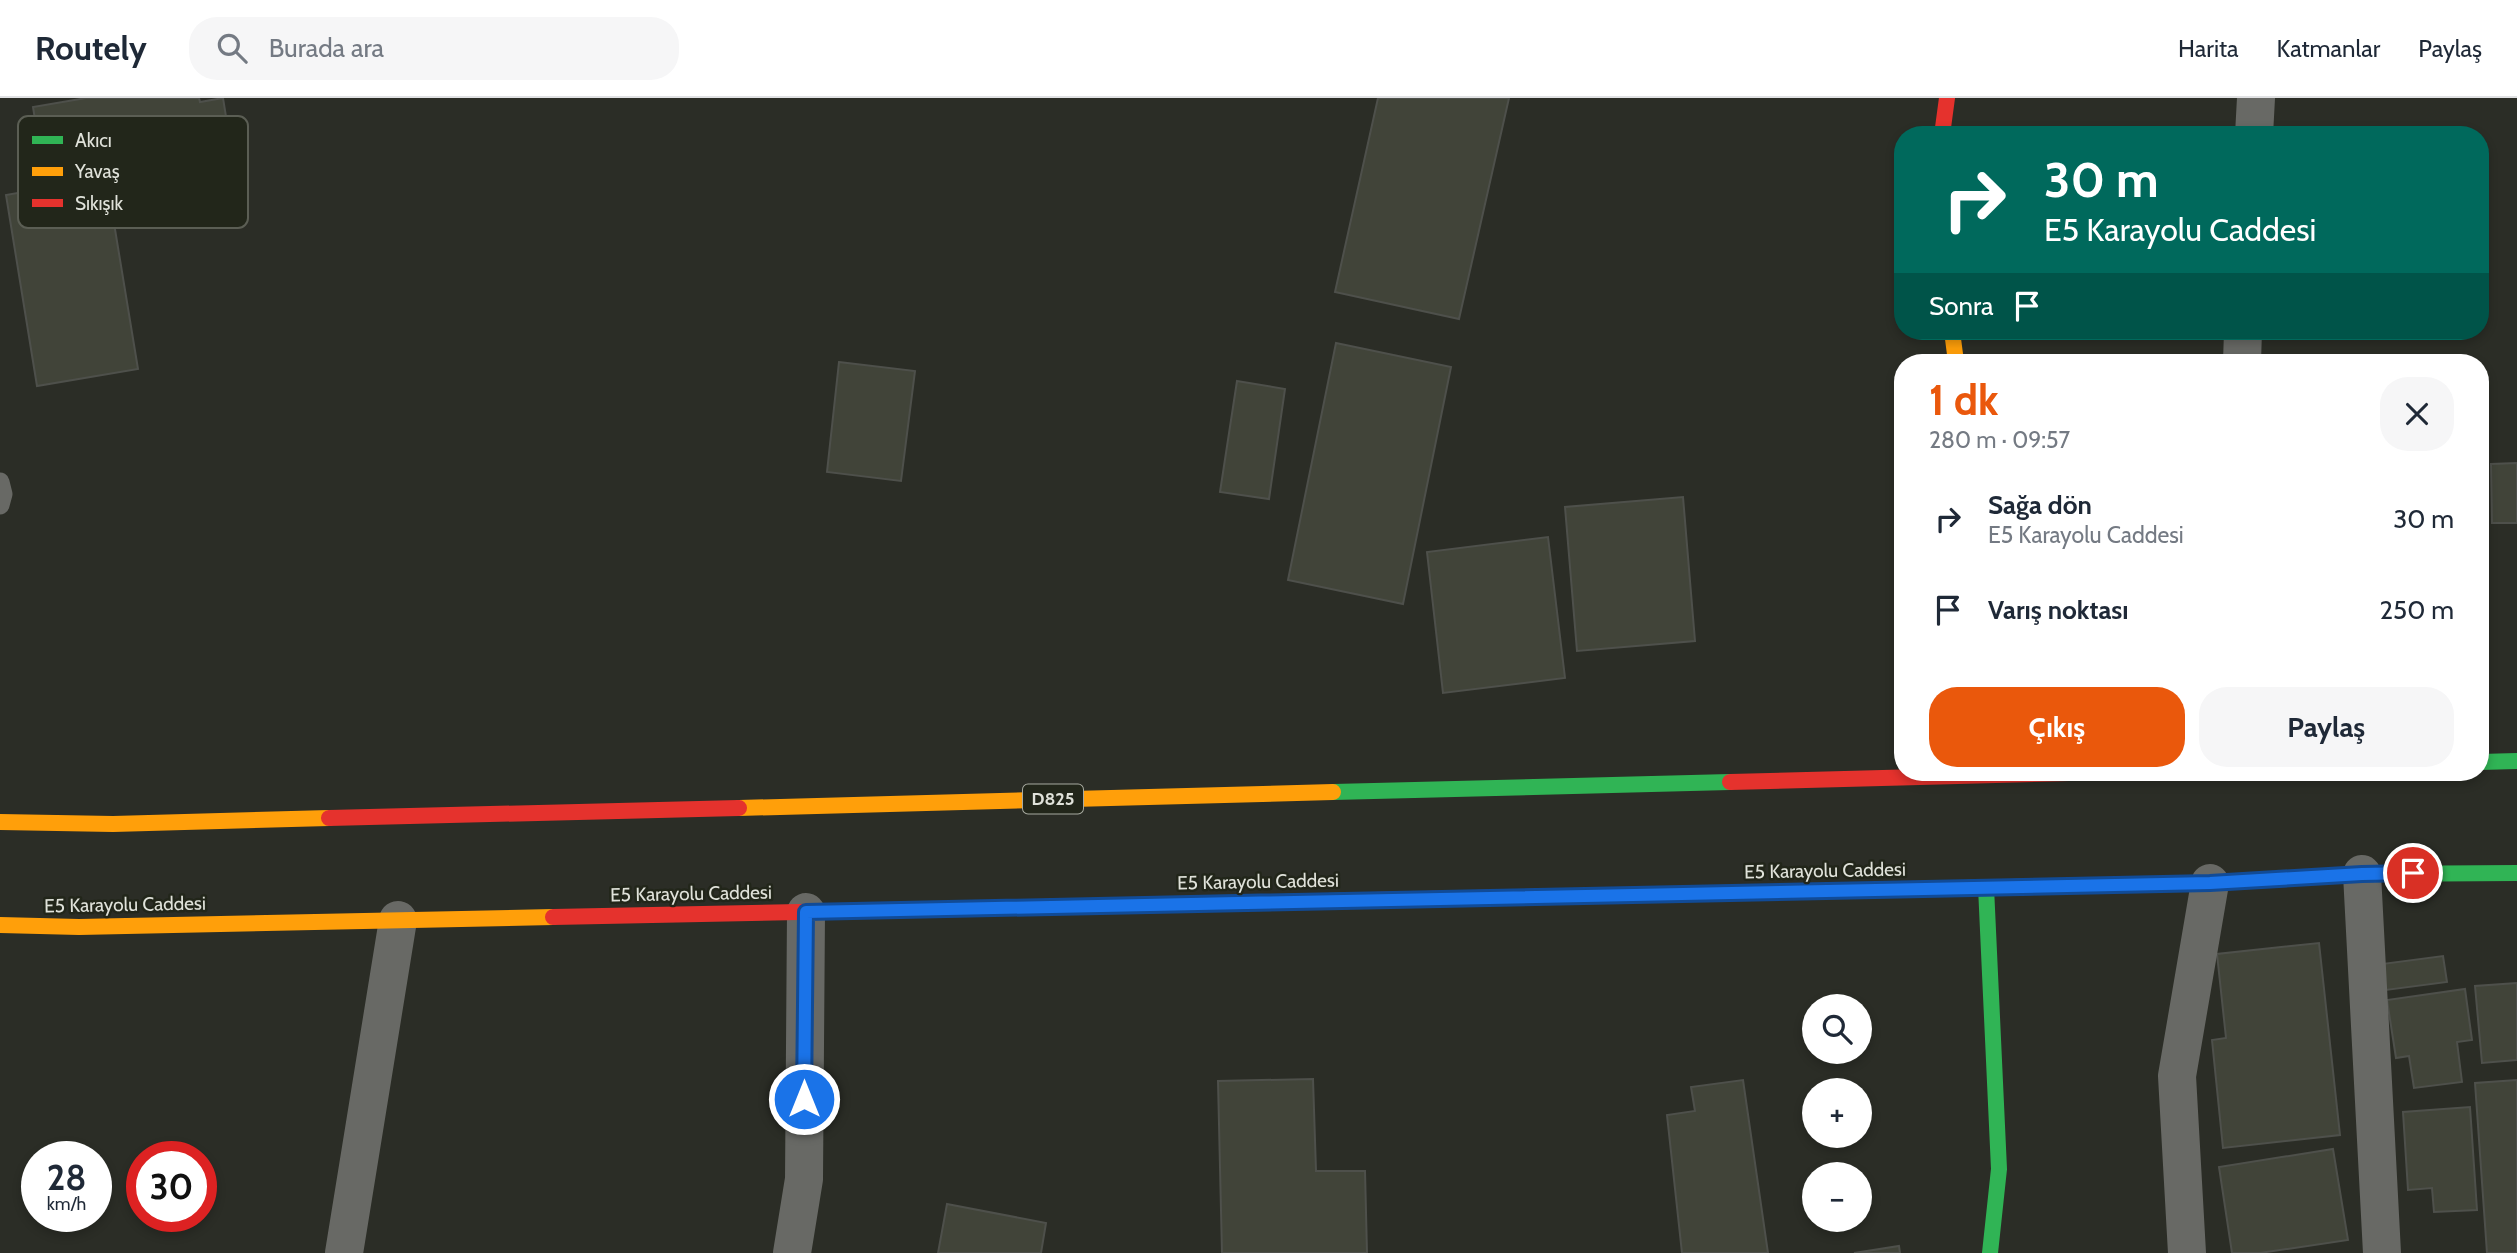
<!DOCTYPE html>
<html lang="tr">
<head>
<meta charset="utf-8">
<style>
	body { margin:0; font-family:Cabin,sans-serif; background:#f6f6f7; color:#1f2937; height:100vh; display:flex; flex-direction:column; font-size:26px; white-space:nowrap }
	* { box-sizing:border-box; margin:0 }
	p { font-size:23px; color:#747a83 }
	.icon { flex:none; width:38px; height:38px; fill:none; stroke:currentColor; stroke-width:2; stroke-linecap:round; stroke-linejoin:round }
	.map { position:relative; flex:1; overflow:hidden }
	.sheet { position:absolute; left:1894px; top:256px; width:595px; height:427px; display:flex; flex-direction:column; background:#fff; border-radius:28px; box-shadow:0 4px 10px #0003 }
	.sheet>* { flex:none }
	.banner { position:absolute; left:1894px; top:28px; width:595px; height:214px; border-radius:28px; box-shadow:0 4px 10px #0003; background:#00695c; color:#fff; overflow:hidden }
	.buttons { position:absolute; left:1802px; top:896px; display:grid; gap:14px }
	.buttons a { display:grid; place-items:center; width:70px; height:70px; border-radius:50%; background:#fff; box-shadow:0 4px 10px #0003; font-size:35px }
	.speed { position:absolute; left:21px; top:1043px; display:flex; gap:14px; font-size:35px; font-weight:700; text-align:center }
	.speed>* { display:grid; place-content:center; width:91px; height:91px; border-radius:50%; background:#fff; box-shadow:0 4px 10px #0003; line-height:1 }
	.speed small { font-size:18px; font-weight:400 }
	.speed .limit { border:10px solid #d22; background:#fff; color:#111 }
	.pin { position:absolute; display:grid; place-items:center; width:60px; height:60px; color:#fff; margin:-30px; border:4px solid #fff; border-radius:50%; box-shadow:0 2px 7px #0007 }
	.me { position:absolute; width:77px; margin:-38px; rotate:0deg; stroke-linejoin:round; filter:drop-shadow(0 0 5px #0008) }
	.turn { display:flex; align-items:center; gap:24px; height:147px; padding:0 35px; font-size:32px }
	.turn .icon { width:91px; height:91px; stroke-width:2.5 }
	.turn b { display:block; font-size:49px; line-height:60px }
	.then { display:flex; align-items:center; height:66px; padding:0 35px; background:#0003; gap:14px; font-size:26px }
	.round { display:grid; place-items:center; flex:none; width:74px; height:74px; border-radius:28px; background:#f6f6f7 }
	.overview { display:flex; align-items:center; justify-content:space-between; height:119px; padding:0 35px }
	h1 { font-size:42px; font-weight:800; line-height:52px; color:#ea580c }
	.cta { display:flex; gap:14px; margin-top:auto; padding:14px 35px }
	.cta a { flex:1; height:80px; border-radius:28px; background:#ea580c; color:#fff; font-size:28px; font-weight:800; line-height:80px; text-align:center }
	.cta a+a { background:#f6f6f7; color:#1f2937 }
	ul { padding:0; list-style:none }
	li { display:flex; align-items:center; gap:21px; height:91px; padding:0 35px }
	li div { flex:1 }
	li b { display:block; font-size:26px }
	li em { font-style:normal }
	header { display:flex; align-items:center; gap:42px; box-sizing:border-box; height:98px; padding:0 35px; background:#fff; border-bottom:2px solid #e0e1e3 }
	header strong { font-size:33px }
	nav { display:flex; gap:38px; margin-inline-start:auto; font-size:24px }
	.search { width:490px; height:63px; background:#f6f6f7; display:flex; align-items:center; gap:18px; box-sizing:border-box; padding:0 24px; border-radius:28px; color:#747a83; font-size:26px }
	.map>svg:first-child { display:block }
	.building { fill:#414439; stroke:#4e504b; stroke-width:2 }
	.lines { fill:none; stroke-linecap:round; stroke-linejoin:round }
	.lane { stroke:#686965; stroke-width:19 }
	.street { stroke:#686965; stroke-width:38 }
	.fast { stroke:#30b455; stroke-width:16 }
	.slow { stroke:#ff9f0a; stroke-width:16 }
	.jam { stroke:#e5322d; stroke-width:16 }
	.route-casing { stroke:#114b97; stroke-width:18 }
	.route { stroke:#1a73e8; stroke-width:12 }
	.labels { text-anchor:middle; stroke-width:5; stroke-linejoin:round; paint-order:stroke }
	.shield { fill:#22261a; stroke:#a7aaa0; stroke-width:2 }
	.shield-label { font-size:18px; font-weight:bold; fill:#e0e2da }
	.street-label { font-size:19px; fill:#e0e2da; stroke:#22261a }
	.key { fill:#22261a; stroke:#5b5e54; stroke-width:2 }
	.key-label { font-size:19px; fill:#e0e2da }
</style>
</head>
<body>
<header>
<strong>Routely</strong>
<div class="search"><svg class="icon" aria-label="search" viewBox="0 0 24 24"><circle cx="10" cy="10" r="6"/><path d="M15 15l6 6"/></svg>Burada ara</div>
<nav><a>Harita</a><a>Katmanlar</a><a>Paylaş</a></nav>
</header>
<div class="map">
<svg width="2517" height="1155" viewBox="0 0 2517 1155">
	<rect width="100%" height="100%" fill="#2b2d26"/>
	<g class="building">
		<path d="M86 0H199L200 4 223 0 238 93 112 113 138 271 37 288 6 97 46 90 33 9Z"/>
		<path d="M1378 0H1509L1459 221 1335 194Z"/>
		<path d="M1336 245 1451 269 1403 506 1288 482Z"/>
		<path d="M839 264 915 273 901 383 827 374Z"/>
		<path d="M1237 283 1285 291 1269 401 1220 394Z"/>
		<path d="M2517 365V425H2492L2491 366Z"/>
		<path d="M1683 399 1695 543 1577 553 1565 409Z"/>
		<path d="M1548 439 1565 580 1443 595 1427 454Z"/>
		<path d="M2319 845 2340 1037 2223 1050 2212 942 2226 940 2217 856Z"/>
		<path d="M2443 858 2447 884 2386 892 2382 866Z"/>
		<path d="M2517 885V962L2482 965 2475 888Z"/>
		<path d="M2465 891 2472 942 2457 944 2462 984 2414 990 2409 958 2396 960 2387 902Z"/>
		<path d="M1313 981 1316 1073H1365L1367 1155H1222L1218 983Z"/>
		<path d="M1743 982 1768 1155H1682L1667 1017 1695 1013 1691 989Z"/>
		<path d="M2517 982V1155H2487L2475 985Z"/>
		<path d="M2470 1009 2477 1112 2434 1114 2432 1090 2408 1092 2403 1014Z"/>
		<path d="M2333 1051 2348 1142 2260 1155H2232L2219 1069Z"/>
		<path d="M947 1106 1046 1125 1041 1155H938Z"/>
		<path d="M1899 1148 1900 1155H1854Z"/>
	</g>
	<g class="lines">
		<path class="lane" d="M0 384 3 396 0 407"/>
		<g class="street">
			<path d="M2254 37 2256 0"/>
			<path d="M2242 264 2243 233"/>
			<path d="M2362 776 2382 1155"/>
			<path d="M344 1155 398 822"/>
			<path d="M792 1155 804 1081 806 814"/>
			<path d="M2187 1155 2177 978 2210 785"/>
		</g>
		<g class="fast">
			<path d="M2480 664 2517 663"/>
			<path d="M1333 694 1730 684"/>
			<path d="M2109 787 2210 785 2362 776 2517 775"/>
			<path d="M1986 789 1999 1071 1990 1155"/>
			<path d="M1092 808 1374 802"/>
		</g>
		<g class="slow">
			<path d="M1952 233 1956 264"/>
			<path d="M739 710 1333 694"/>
			<path d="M0 724 113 726 329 720"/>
			<path d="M1736 795 2109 787"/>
			<path d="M0 827 79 829 553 819"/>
		</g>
		<g class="jam">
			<path d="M1942 37 1947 0"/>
			<path d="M1730 684 2106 674"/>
			<path d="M329 720 739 710"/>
			<path d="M1374 802 1736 795"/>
			<path d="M553 819 1092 808"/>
		</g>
	</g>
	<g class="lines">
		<g class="route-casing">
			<path id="route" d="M804 1001 806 814 2210 785 2362 776 2413 775"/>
		</g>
		<use href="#route" class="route"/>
	</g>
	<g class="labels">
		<rect class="shield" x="1023" y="686.5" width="60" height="29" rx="5"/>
		<g class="shield-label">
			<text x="1053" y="707">D825</text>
		</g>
		<g class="street-label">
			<text transform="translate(1825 772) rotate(-1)" y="7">E5 Karayolu Caddesi</text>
			<text transform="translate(1258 783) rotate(-1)" y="7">E5 Karayolu Caddesi</text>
			<text transform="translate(691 795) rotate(-1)" y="7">E5 Karayolu Caddesi</text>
			<text transform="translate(125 806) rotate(-1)" y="7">E5 Karayolu Caddesi</text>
		</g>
	</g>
	<rect x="18" y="18" width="230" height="112" rx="10" class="key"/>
	<rect x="32" y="38" width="31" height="8" fill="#30b455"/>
	<rect x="32" y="69" width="31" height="9" fill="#ff9f0a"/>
	<rect x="32" y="101" width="31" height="8" fill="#e5322d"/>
	<g class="key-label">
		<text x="75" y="49">Akıcı</text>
		<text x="75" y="80">Yavaş</text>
		<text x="75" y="112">Sıkışık</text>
	</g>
</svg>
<div class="buttons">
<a><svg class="icon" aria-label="search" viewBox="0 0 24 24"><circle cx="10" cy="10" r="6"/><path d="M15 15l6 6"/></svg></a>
<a>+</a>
<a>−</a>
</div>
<div class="speed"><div>28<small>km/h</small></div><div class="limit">30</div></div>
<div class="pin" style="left:2413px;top:775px;background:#d93025"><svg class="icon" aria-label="arrive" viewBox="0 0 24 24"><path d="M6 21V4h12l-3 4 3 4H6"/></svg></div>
<svg class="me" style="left:804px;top:1001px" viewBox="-20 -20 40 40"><circle r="17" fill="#1a73e8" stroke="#fff" stroke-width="3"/><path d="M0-11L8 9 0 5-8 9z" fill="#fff"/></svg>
<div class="banner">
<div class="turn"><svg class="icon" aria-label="right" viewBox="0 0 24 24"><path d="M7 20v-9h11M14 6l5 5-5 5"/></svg><div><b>30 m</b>E5 Karayolu Caddesi</div></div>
<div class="then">Sonra<svg class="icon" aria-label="arrive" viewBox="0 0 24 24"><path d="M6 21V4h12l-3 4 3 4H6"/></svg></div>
</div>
<section class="sheet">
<div class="overview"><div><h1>1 dk</h1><p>280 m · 09:57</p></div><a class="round"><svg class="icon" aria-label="close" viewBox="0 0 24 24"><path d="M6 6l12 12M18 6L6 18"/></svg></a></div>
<ul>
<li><svg class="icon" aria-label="right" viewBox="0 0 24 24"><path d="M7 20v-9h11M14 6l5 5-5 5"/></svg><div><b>Sağa dön</b><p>E5 Karayolu Caddesi</p></div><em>30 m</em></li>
<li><svg class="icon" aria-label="arrive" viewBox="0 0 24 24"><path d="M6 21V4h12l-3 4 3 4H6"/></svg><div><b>Varış noktası</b></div><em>250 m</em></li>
</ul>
<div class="cta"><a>Çıkış</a><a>Paylaş</a></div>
</section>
</div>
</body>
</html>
